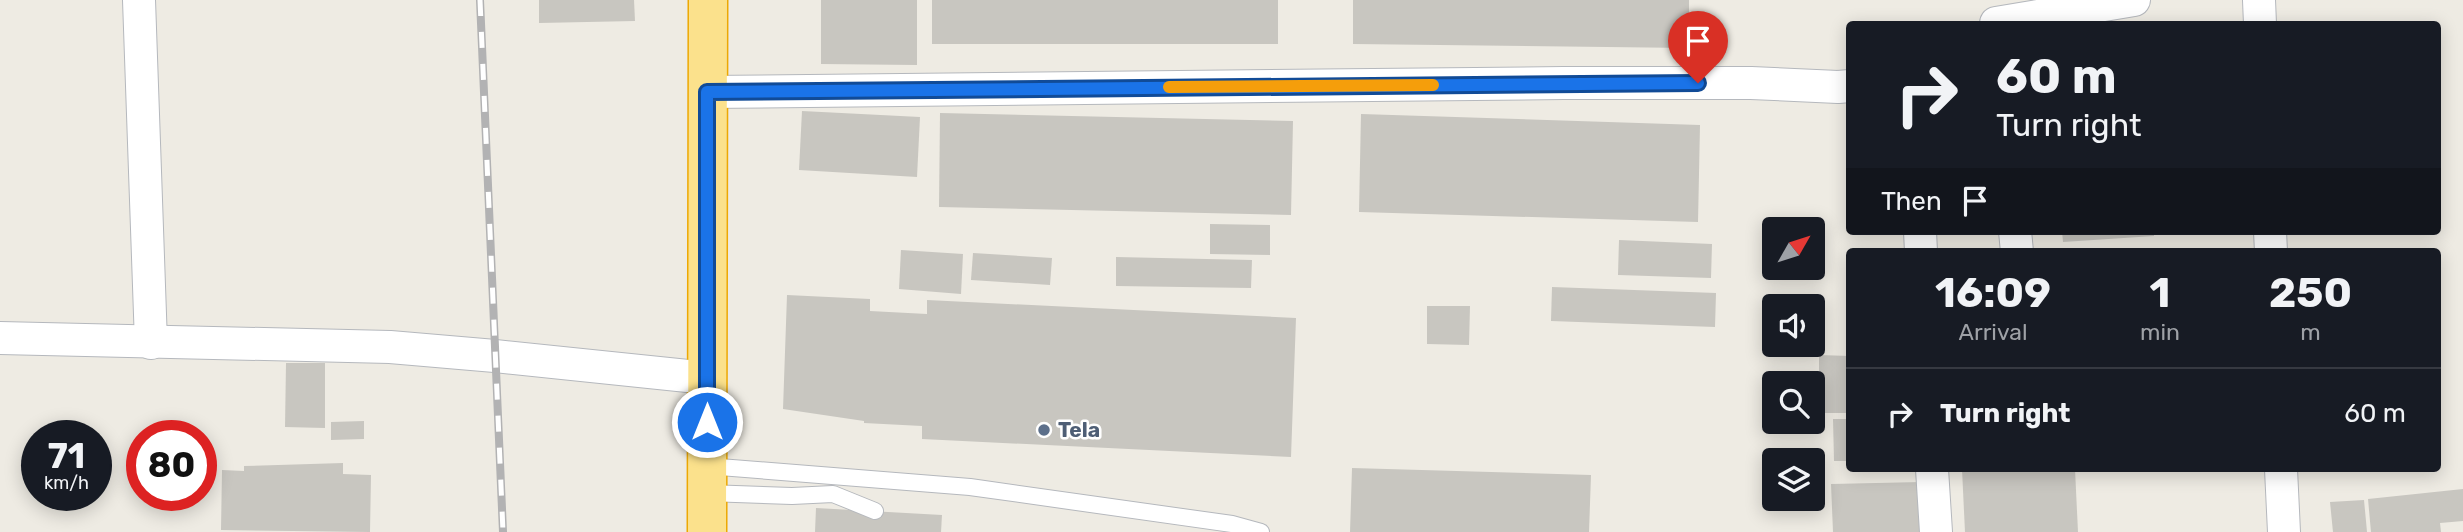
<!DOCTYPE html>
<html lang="en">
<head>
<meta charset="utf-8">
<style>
	body { margin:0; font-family:Rubik,sans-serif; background:#242831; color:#f1f3f6; height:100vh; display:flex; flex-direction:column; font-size:26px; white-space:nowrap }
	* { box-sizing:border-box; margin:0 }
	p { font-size:23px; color:#9ea1a6 }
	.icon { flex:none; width:38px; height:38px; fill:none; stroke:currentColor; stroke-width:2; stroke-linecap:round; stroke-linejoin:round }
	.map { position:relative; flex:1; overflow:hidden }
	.sheet { position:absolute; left:1846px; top:248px; width:595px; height:224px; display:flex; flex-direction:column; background:#171b24; border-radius:7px; box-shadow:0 4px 18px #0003 }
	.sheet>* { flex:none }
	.banner { position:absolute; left:1846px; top:21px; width:595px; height:214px; border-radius:7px; box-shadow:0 4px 18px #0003; background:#171b24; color:#f1f3f6; overflow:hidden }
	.needle { width:46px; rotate:51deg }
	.buttons { position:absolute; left:1762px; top:217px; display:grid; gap:14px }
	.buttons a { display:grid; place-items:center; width:63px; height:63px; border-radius:7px; background:#171b24; box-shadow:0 4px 18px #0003; font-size:35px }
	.speed { position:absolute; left:21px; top:420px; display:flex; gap:14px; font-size:35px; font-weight:700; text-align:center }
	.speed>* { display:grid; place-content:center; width:91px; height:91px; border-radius:50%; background:#171b24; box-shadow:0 4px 18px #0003; line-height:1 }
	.speed small { font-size:18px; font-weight:400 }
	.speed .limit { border:10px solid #d22; background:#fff; color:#111 }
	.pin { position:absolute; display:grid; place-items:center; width:60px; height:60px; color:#fff; margin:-72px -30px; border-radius:50% 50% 50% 0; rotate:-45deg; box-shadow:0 0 7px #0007 }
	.pin .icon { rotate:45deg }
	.me { position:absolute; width:77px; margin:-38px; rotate:0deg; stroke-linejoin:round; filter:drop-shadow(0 0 5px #0008) }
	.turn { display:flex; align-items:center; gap:24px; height:147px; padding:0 35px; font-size:32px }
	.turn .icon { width:91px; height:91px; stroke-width:2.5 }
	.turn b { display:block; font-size:49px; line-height:60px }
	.then { display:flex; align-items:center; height:66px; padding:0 35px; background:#0003; gap:14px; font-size:26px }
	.eta { display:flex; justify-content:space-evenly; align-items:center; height:119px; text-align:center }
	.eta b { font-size:42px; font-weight:700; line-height:49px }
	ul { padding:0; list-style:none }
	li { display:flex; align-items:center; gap:21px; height:91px; padding:0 35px; border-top:2px solid #363941 }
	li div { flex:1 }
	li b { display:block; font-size:26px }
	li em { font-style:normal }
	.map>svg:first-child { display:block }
	.building { fill:#c8c6c0 }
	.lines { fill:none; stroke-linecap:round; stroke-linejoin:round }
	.lane-casing { stroke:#b5b8bd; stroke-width:18 }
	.street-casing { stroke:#b5b8bd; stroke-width:34 }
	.highway-casing { stroke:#eda803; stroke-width:41 }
	.lane { stroke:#fff; stroke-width:16 }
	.street { stroke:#fff; stroke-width:32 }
	.highway { stroke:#fbe18c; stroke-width:38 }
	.rail-casing { stroke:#b2b2b3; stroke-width:8 }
	.rail { stroke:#fff; stroke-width:5; stroke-dasharray:16; stroke-linecap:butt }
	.route-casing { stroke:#114b97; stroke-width:18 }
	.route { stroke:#1a73e8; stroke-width:12 }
	.slow { stroke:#f59e0b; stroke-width:12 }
	.service-dot { fill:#5c6f8a; stroke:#fff; stroke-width:2.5 }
	.labels { text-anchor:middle; stroke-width:5; stroke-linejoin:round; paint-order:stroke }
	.service-label { font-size:21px; font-weight:bold; fill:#4e5e75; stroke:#fff; text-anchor:start }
</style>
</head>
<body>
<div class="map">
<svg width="2463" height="532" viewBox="0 0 2463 532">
	<rect width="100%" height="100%" fill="#eeebe3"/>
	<g class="building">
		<path d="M539 0H634L635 21 539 23Z"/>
		<path d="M821 0H917V65L821 64Z"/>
		<rect x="932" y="0" width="346" height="44"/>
		<path d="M1353 0H1689V48L1353 44Z"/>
		<path d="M802 111 920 117 917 177 799 170Z"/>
		<path d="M940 113 1293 121 1291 215 939 207Z"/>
		<path d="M1361 114 1700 125 1698 222 1359 212Z"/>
		<path d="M1210 224 1270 225V255L1210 254Z"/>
		<path d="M2062 231H2154V236L2063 242Z"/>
		<path d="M1619 240 1712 244 1711 278 1618 275Z"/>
		<path d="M901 250 963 254 961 294 899 289Z"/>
		<path d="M973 253 1052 258 1050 285 971 280Z"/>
		<path d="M1116 257 1252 260 1251 288 1116 286Z"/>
		<path d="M1552 287 1716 293 1715 327 1551 321Z"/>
		<path d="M787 295 870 299V311L927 314V300L1296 318 1291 457 922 439V426L864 423V421L783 409Z"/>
		<path d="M1427 306H1470L1469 345 1427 344Z"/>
		<path d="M1819 355 1850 356V413H1819Z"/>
		<path d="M286 363H325V428L285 427Z"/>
		<path d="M1833 419H1850V461H1834Z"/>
		<path d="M364 421V439L331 440V422Z"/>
		<path d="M343 463V474L371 475 370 532 221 530 222 470 244 471V466Z"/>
		<path d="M1352 468 1591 475 1589 532H1350Z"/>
		<path d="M1962 469H2075L2078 532H1965Z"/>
		<path d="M1921 482 1922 532H1833L1831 484Z"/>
		<path d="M2463 489V521L2440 523 2441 532H2371L2368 499Z"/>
		<path d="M2364 500 2367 532H2333L2330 502Z"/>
		<path d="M816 508 942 515 941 532H815Z"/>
	</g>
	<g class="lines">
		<g class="lane-casing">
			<g id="lane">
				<path d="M707 466 970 487 1232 524 1261 532"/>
				<path d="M707 493 792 496 833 494 875 511"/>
			</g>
		</g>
		<g class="street-casing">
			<g id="street">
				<path d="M139 0 151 343"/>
				<path d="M2259 0 2260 24"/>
				<path d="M1996 23 2134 0"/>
				<path d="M707 92 1564 83H1751L1838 87 1850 86"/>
				<path d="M1920 231 1921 252"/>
				<path d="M2015 231 2017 252"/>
				<path d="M2270 231 2271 252"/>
				<path d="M0 338 390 347 495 356 707 378"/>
				<path d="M1932 469 1936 532"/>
				<path d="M2281 469 2284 532"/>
			</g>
		</g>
		<g class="highway-casing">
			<path id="highway" d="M707 532 708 0"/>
		</g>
		<use href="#lane" class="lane"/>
		<use href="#street" class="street"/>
		<use href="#highway" class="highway"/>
		<g class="rail-casing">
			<path id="rail" d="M480 0 503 532"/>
		</g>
		<use href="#rail" class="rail"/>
	</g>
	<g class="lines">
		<g class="route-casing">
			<path id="route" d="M707 422V92L1698 83"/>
		</g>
		<use href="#route" class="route"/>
		<path class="slow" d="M1169 87 1433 85"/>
	</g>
	<circle class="service-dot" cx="1044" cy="430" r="7"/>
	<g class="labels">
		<g class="service-label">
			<text x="1058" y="437">Tela</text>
		</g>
	</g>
</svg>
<div class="buttons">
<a><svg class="needle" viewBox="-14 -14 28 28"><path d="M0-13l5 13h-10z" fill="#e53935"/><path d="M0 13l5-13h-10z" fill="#9ea1a6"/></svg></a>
<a><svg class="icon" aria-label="sound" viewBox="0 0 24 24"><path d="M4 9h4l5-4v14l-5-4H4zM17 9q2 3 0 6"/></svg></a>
<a><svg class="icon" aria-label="search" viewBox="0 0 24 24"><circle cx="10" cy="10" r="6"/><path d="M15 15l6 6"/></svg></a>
<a><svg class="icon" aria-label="layers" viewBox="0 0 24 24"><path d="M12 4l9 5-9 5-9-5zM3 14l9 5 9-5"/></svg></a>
</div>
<div class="speed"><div>71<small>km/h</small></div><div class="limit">80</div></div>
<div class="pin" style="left:1698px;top:83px;background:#d93025"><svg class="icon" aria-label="arrive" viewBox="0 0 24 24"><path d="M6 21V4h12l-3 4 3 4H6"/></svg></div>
<svg class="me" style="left:707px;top:422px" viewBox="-20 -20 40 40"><circle r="17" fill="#1a73e8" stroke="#fff" stroke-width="3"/><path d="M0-11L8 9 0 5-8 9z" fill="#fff"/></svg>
<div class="banner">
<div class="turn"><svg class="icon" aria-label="right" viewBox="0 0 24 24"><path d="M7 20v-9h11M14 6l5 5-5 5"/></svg><div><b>60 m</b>Turn right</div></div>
<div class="then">Then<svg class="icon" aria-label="arrive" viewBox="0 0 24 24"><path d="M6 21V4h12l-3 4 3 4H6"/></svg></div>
</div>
<section class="sheet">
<div class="eta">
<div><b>16:09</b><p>Arrival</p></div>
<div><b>1</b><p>min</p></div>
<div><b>250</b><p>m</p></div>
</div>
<ul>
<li><svg class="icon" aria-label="right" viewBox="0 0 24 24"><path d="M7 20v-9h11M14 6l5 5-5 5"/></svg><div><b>Turn right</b></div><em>60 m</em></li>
</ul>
</section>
</div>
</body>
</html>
